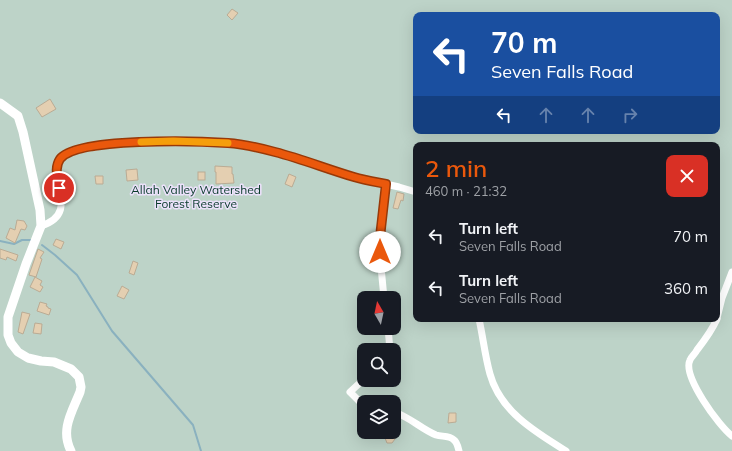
<!DOCTYPE html>
<html lang="en">
<head>
<meta charset="utf-8">
<style>
	body { margin:0; font-family:Mulish,sans-serif; background:#242831; color:#f1f3f6; height:100vh; display:flex; flex-direction:column; font-size:15px; white-space:nowrap }
	* { box-sizing:border-box; margin:0 }
	p { font-size:13px; color:#9ea1a6 }
	.icon { flex:none; width:22px; height:22px; fill:none; stroke:currentColor; stroke-width:2; stroke-linecap:round; stroke-linejoin:round }
	.map { position:relative; flex:1; overflow:hidden }
	.panel { position:absolute; left:413px; top:142px; width:307px; height:180px; display:flex; flex-direction:column; background:#171b24; border-radius:8px; box-shadow:0 4px 16px #0002 }
	.panel>* { flex:none }
	.top-card { position:absolute; left:413px; top:12px; width:307px; height:122px; border-radius:8px; box-shadow:0 4px 16px #0002; background:#1a4fa0; color:#fff; overflow:hidden }
	.needle { width:26px; rotate:351deg }
	.buttons { position:absolute; left:357px; top:291px; display:grid; gap:8px }
	.buttons a { display:grid; place-items:center; width:44px; height:44px; border-radius:8px; background:#171b24; box-shadow:0 4px 16px #0002; font-size:20px }
	.pin { position:absolute; display:grid; place-items:center; width:34px; height:34px; color:#fff; margin:-17px; border:2px solid #fff; border-radius:50%; box-shadow:0 1px 4px #0007 }
	.me { position:absolute; width:44px; margin:-22px; rotate:0deg; stroke-linejoin:round; filter:drop-shadow(0 0 3px #0008) }
	.turn { display:flex; align-items:center; gap:14px; height:84px; padding:0 12px; font-size:18px }
	.turn .icon { width:52px; height:52px; stroke-width:2.5 }
	.turn b { display:block; font-size:28px; line-height:34px }
	.lanes { display:flex; align-items:center; height:38px; padding:0 12px; background:#0003; justify-content:center; gap:20px; direction:ltr }
	.lanes .off { opacity:.35 }
	.round { display:grid; place-items:center; flex:none; width:42px; height:42px; border-radius:8px; background:#242831 }
	.overview { display:flex; align-items:center; justify-content:space-between; height:68px; padding:0 12px }
	h1 { font-size:24px; font-weight:600; line-height:30px; color:#ea580c }
	ul { padding:0; list-style:none }
	li { display:flex; align-items:center; gap:12px; height:52px; padding:0 12px }
	li div { flex:1 }
	li b { display:block; font-size:15px }
	li em { font-style:normal }
	.map>svg:first-child { display:block }
	.green { fill:#bdd3c8; fill-rule:evenodd }
	.lines { fill:none; stroke-linecap:round; stroke-linejoin:round }
	.stream { stroke:#8ab1bf; stroke-width:2 }
	.building { fill:#e4cfb1; stroke:#baab94 }
	.minor { stroke:#fff; stroke-width:7 }
	.major { stroke:#fff; stroke-width:9 }
	.route-casing { stroke:#983908; stroke-width:10 }
	.route { stroke:#ea580c; stroke-width:7 }
	.slow { stroke:#f59e0b; stroke-width:7 }
	.labels { text-anchor:middle; stroke-width:3; stroke-linejoin:round; paint-order:stroke }
	.park-label { font-size:12px; fill:#093b2a; stroke:#ece1fb }
</style>
</head>
<body>
<div class="map">
<svg width="732" height="451" viewBox="0 0 732 451">
	<rect width="100%" height="100%" fill="#ece1fb"/>
	<path class="green" d="M0 0H732V451H0ZM416 15H717V131H416ZM416 145H717V319H416ZM364 298H394V328H364ZM364 350H394V380H364ZM364 402H394V432H364Z"/>
	<g class="lines">
		<g class="stream">
			<path d="M0 241 14 244 22 240H31"/>
			<path d="M42 245 55 255 77 275 112 331 193 425 201 451"/>
		</g>
	</g>
	<g class="building">
		<path d="M232 9 238 13 232 20 227 15Z"/>
		<path d="M50 99 56 109 42 117 36 108Z"/>
		<path d="M215 166 232 167V174H233L234 183 216 184V172H215Z"/>
		<path d="M137 169 138 180 127 181 126 170Z"/>
		<rect x="198" y="172" width="7" height="8"/>
		<path d="M289 174 296 177 292 187 285 184Z"/>
		<path d="M95 176H103V184H96Z"/>
		<path d="M397 192 404 194 403 201 401 200 398 209 393 208Z"/>
		<path d="M17 220 24 221 27 226 25 230 21 229 15 243 6 238 10 228 15 230Z"/>
		<path d="M56 239 64 242 61 249 53 245Z"/>
		<path d="M0 249 18 255 16 261 7 257 6 260 0 258Z"/>
		<path d="M38 249 44 252 40 258 42 259 36 277 29 275Z"/>
		<path d="M133 261 138 263 134 275 129 273Z"/>
		<path d="M35 277 42 281 40 285 43 287 40 292 30 287Z"/>
		<path d="M122 286 129 290 124 299 117 296Z"/>
		<path d="M40 302 47 304 46 306 48 307V308L51 309 49 315 37 311Z"/>
		<path d="M22 312 30 314 23 334 18 332Z"/>
		<path d="M35 323 42 324 41 334 33 333Z"/>
		<path d="M449 413H456V422L448 423Z"/>
		<path d="M388 434H393L395 439 392 443H387L385 438Z"/>
	</g>
	<g class="lines">
		<g class="minor">
			<path d="M41 226C88 211 33 168 72 151L112 144 173 141 229 143 275 152 354 177 399 187 416 192"/>
			<path d="M384 298 381 267 380 237 387 184"/>
			<path d="M717 318 722 298 732 272"/>
			<path d="M479 319C483 337 485 356 490 374 500 411 535 432 566 451"/>
			<path d="M717 319C712 330 704 341 697 350 695 354 691 357 690 360 682 376 719 426 732 436"/>
			<path d="M388 328 390 350"/>
			<path d="M364 379 350 392 364 406"/>
			<path d="M394 412C410 417 421 429 436 435 442 437 449 435 454 440 457 442 458 447 459 451"/>
		</g>
		<path class="major" d="M0 103 18 116 23 132 40 210 41 226 26 264 8 317V335L11 343 18 352 28 358 41 361 54 362 71 369 79 377 81 387 80 392C72 412 60 430 71 451"/>
	</g>
	<g class="lines">
		<g class="route-casing">
			<path id="route" d="M59 188C58 178 54 168 60 159 76 137 199 141 228 143 243 144 260 148 275 152 302 159 327 169 354 177 364 180 376 182 386 184L380 237V252"/>
		</g>
		<use href="#route" class="route"/>
		<path class="slow" d="M141 142 173 141 228 143"/>
	</g>
	<g class="labels">
		<g class="park-label">
			<text x="196" y="194">Allah Valley Watershed<tspan x="196" dy="14">Forest Reserve</tspan></text>
		</g>
	</g>
</svg>
<div class="buttons">
<a><svg class="needle" viewBox="-14 -14 28 28"><path d="M0-13l5 13h-10z" fill="#e53935"/><path d="M0 13l5-13h-10z" fill="#9ea1a6"/></svg></a>
<a><svg class="icon" aria-label="search" viewBox="0 0 24 24"><circle cx="10" cy="10" r="6"/><path d="M15 15l6 6"/></svg></a>
<a><svg class="icon" aria-label="layers" viewBox="0 0 24 24"><path d="M12 4l9 5-9 5-9-5zM3 14l9 5 9-5"/></svg></a>
</div>
<div class="pin" style="left:59px;top:188px;background:#d93025"><svg class="icon" aria-label="arrive" viewBox="0 0 24 24"><path d="M6 21V4h12l-3 4 3 4H6"/></svg></div>
<svg class="me" style="left:380px;top:252px" viewBox="-20 -20 40 40"><circle r="19" fill="#fff"/><path d="M0-13L10 11 0 6-10 11z" fill="#ea580c"/></svg>
<div class="top-card">
<div class="turn"><svg class="icon" aria-label="left" viewBox="0 0 24 24"><path d="M17 20v-9H6M10 6l-5 5 5 5"/></svg><div><b>70 m</b>Seven Falls Road</div></div>
<div class="lanes"><svg class="icon" aria-label="left" viewBox="0 0 24 24"><path d="M17 20v-9H6M10 6l-5 5 5 5"/></svg><svg class="icon off" aria-label="ahead" viewBox="0 0 24 24"><path d="M12 20V5M6 11l6-6 6 6"/></svg><svg class="icon off" aria-label="ahead" viewBox="0 0 24 24"><path d="M12 20V5M6 11l6-6 6 6"/></svg><svg class="icon off" aria-label="right" viewBox="0 0 24 24"><path d="M7 20v-9h11M14 6l5 5-5 5"/></svg></div>
</div>
<section class="panel">
<div class="overview"><div><h1>2 min</h1><p>460 m · 21:32</p></div><a class="round" style="background:#d93025;color:#fff"><svg class="icon" aria-label="close" viewBox="0 0 24 24"><path d="M6 6l12 12M18 6L6 18"/></svg></a></div>
<ul>
<li><svg class="icon" aria-label="left" viewBox="0 0 24 24"><path d="M17 20v-9H6M10 6l-5 5 5 5"/></svg><div><b>Turn left</b><p>Seven Falls Road</p></div><em>70 m</em></li>
<li><svg class="icon" aria-label="left" viewBox="0 0 24 24"><path d="M17 20v-9H6M10 6l-5 5 5 5"/></svg><div><b>Turn left</b><p>Seven Falls Road</p></div><em>360 m</em></li>
</ul>
</section>
</div>
</body>
</html>
